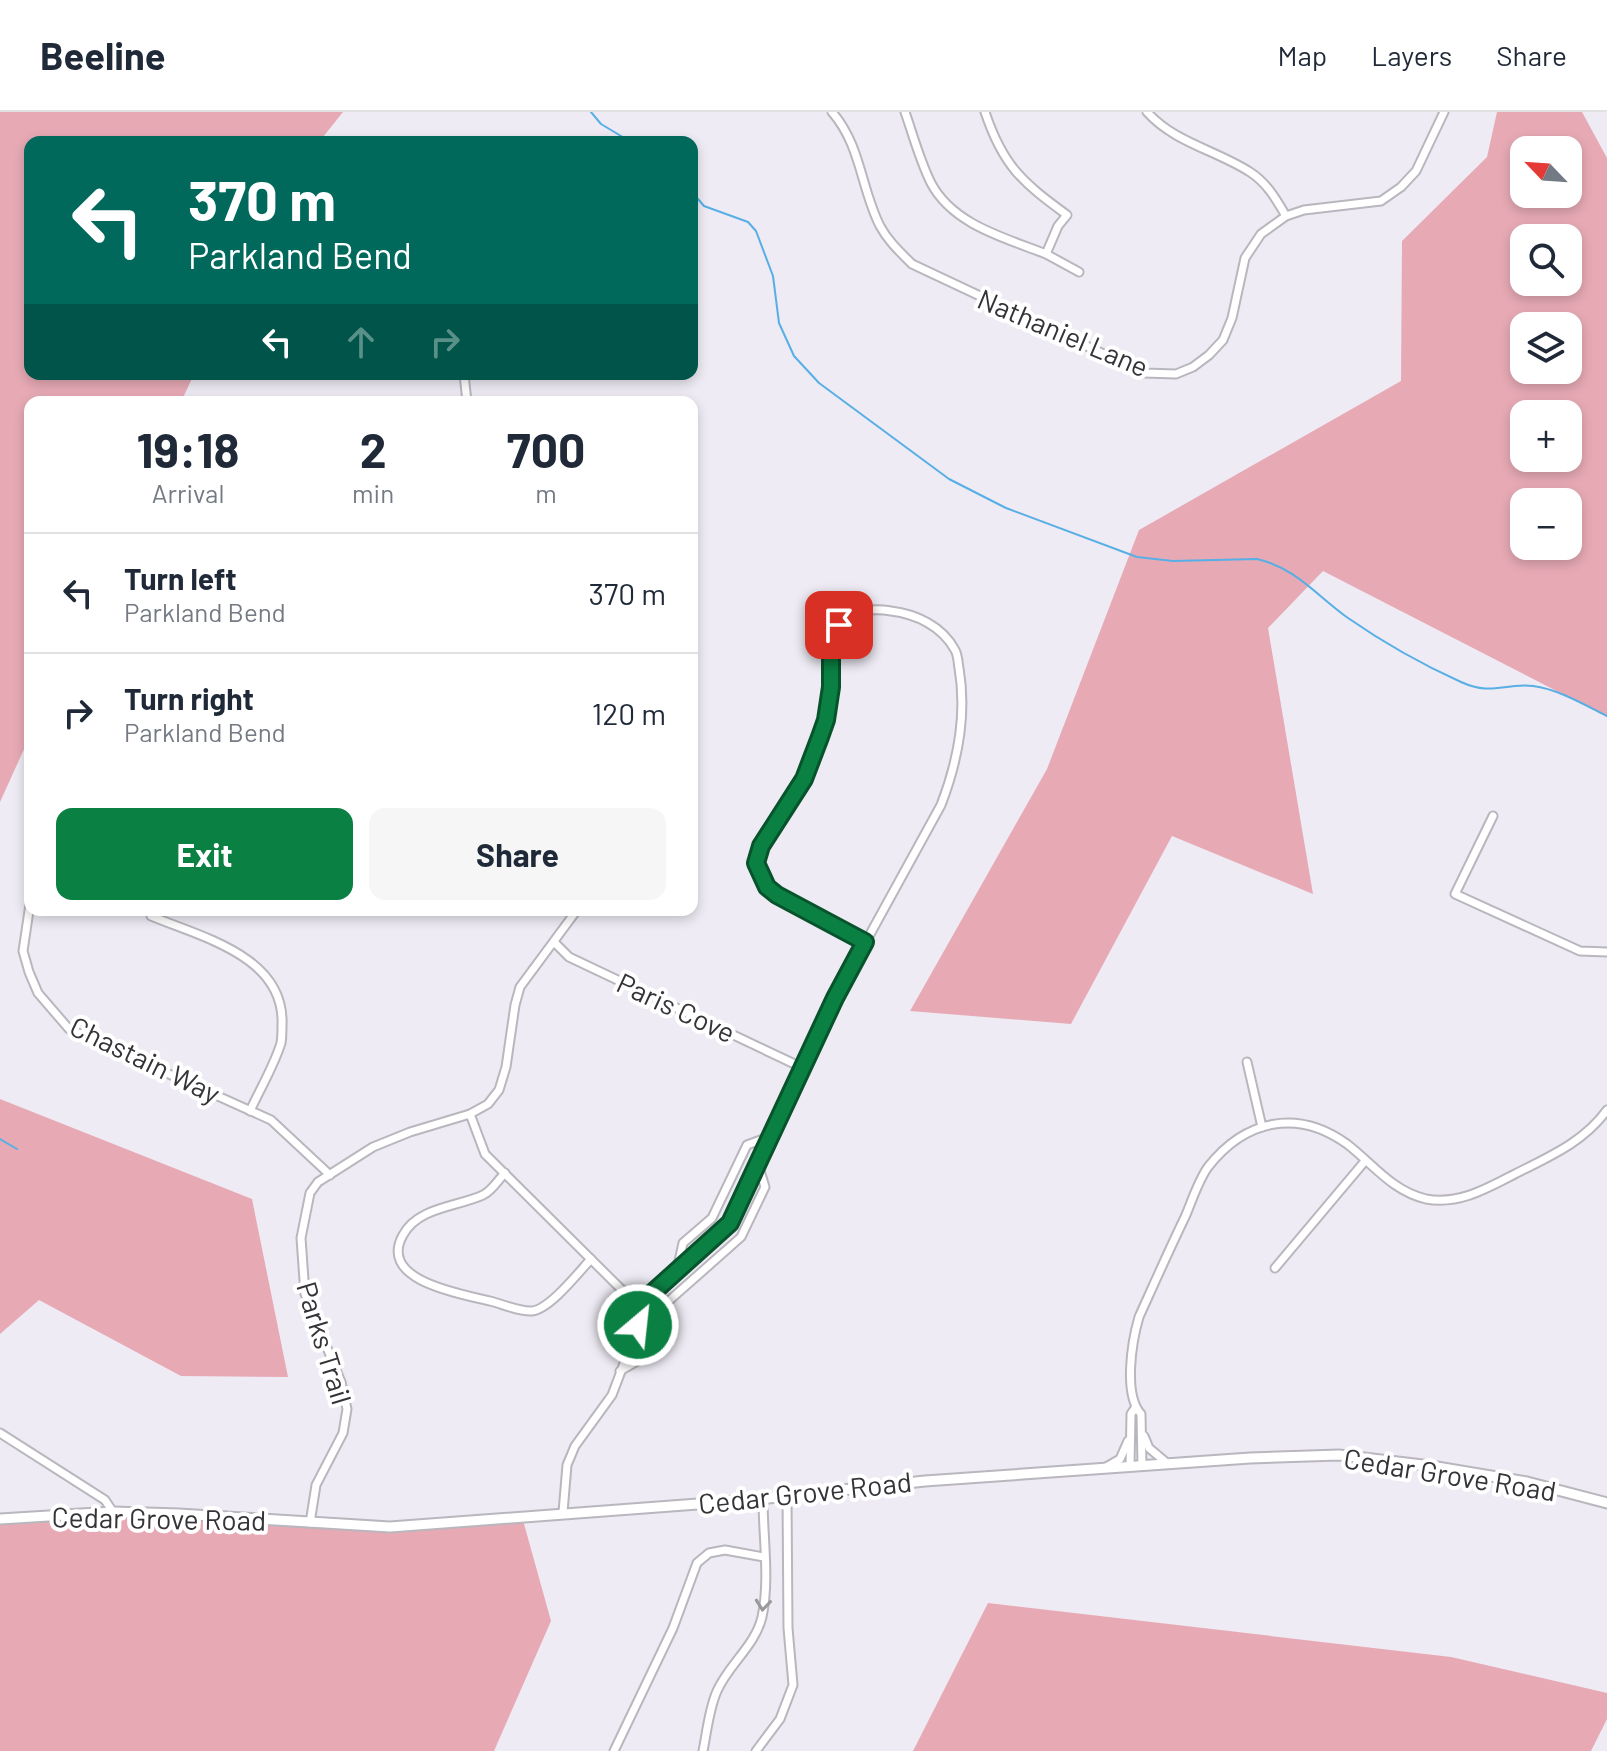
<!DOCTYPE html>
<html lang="en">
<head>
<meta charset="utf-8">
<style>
	body { margin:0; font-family:Barlow,sans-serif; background:#f6f6f7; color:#1f2937; height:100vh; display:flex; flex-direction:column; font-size:30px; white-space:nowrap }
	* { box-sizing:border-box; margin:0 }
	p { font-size:26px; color:#747a83 }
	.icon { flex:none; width:44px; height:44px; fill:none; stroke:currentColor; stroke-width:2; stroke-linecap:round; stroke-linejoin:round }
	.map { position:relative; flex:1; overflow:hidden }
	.details { position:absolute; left:24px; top:284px; width:674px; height:520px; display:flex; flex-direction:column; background:#fff; border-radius:16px; box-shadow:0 4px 12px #0003 }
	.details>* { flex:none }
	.top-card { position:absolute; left:24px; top:24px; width:674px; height:244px; border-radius:16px; box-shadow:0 4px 12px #0003; background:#00695c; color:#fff; overflow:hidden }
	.needle { width:52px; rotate:295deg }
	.buttons { position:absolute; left:1510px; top:24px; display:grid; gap:16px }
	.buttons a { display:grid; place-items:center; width:72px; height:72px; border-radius:16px; background:#fff; box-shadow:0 4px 12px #0003; font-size:40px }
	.pin { position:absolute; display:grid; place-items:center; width:68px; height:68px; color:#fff; margin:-34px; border-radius:16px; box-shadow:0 4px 12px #0006 }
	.me { position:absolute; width:88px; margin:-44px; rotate:28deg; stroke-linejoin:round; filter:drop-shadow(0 0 6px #0008) }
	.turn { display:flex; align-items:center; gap:28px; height:168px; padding:0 32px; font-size:36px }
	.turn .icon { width:104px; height:104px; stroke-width:2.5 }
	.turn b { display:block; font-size:56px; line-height:68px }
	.lanes { display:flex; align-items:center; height:76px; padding:0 32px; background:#0003; justify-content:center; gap:40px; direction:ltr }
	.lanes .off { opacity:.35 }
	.eta { display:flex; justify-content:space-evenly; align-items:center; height:136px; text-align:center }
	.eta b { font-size:48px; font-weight:700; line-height:56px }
	.button { display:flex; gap:16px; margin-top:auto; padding:16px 32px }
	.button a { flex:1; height:92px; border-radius:16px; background:#0b8043; color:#fff; font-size:32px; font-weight:700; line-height:92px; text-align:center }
	.button a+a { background:#f6f6f7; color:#1f2937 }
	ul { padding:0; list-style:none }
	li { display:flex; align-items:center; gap:24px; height:120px; padding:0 32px; border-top:2px solid #e0e1e3 }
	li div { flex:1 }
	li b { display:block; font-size:30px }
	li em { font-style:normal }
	header { display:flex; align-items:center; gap:48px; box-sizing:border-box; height:112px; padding:0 40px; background:#fff; border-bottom:2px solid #e0e1e3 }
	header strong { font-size:38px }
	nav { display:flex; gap:44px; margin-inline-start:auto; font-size:28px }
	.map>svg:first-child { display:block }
	.green { fill:#e7aab5; fill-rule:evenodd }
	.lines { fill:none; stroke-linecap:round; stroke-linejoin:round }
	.stream { stroke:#57afe5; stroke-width:2 }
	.street-casing { stroke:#b9b6be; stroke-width:11 }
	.secondary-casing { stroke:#b9b6be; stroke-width:13 }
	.street { stroke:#fff; stroke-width:7 }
	.secondary { stroke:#fff; stroke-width:9 }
	.oneway { stroke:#9a999b }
	.route-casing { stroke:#07532c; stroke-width:20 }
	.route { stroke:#0b8043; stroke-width:14 }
	.labels { text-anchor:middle; stroke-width:8; stroke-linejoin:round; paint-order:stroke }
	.street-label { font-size:28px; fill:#353337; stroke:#fff }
</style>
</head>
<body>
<header>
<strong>Beeline</strong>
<nav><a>Map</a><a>Layers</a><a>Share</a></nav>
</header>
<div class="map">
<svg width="1607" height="1639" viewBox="0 0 1607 1639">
	<rect width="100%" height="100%" fill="#eeebf4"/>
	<g class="green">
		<path d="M0 0H343L319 30H30V262H194L181 290H30V624L0 690Z"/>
		<path d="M1497 0H1582L1607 46V605L1323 459 1268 516 1313 782 1172 724 1071 912 910 899 1047 657 1139 418 1401 269 1402 129 1487 45ZM1568 38V82H1524V38ZM1568 126V170H1524V126ZM1568 214V258H1524V214ZM1568 302V346H1524V302ZM1568 390V434H1524V390Z"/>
		<path d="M0 987 252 1087 288 1265 181 1264 39 1188 0 1222Z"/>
		<path d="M49 1398 372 1412 521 1401 551 1509 494 1639H0V1404Z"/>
		<path d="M988 1491 1451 1545 1607 1581V1607L1591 1639H913Z"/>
	</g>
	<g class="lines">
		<g class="stream">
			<path d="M591 0 601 12 631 30"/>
			<path d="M692 80 704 94 748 110 756 119 773 164 779 211 794 244 819 271 949 367 1006 396 1137 445 1173 449 1257 447C1296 456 1317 484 1348 506 1384 531 1421 552 1461 570 1492 584 1503 571 1533 574 1558 577 1585 593 1607 604"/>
			<path d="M0 1027 17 1037"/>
		</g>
		<g class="street-casing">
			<g id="street">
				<path d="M832 0C861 33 861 77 880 114 888 129 900 140 912 152L1144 261 1176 262 1193 255 1209 243 1223 228 1232 206 1245 146 1261 122 1286 104 1304 98 1381 89 1401 75 1416 59 1444 0"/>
				<path d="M905 0C913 23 920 49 931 71 953 113 1006 126 1046 142L1058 114 1067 103C1022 70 1003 54 985 0"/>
				<path d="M1147 0C1175 31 1216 38 1250 60 1267 71 1276 87 1286 104"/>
				<path d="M1046 142 1079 160"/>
				<path d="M464 262 467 290"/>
				<path d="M1493 704 1455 782 1580 839 1607 840"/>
				<path d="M30 792 23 839 29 860 38 881 69 917 271 1008 330 1063"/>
				<path d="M153 798 151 804C201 825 285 844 282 913 282 919 282 926 281 931 274 954 260 977 250 999"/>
				<path d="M554 830 569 845 803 956"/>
				<path d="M1247 950 1262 1015"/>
				<path d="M470 1002 485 1042 624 1180 647 1191"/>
				<path d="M505 1061C498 1068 492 1079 483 1083 457 1095 418 1095 403 1123 377 1169 462 1182 490 1189 502 1192 520 1200 532 1199 550 1197 578 1161 591 1147"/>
				<path d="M1275 1156 1365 1049"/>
				<path d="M677 1158 683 1131 712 1106 747 1033 771 1024"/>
				<path d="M620 1259 641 1247 663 1194 741 1125 765 1075 758 1052"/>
				<path d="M0 1321 105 1388 113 1400"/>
				<path d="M1144 1324 1149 1336 1168 1352"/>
				<path d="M1130 1354 1131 1302 1135 1296"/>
				<path d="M1142 1354 1141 1302C1123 1282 1132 1229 1139 1205 1154 1172 1169 1138 1185 1105 1192 1089 1198 1069 1208 1055 1245 1008 1297 996 1347 1032 1373 1052 1392 1079 1426 1087 1458 1093 1486 1077 1513 1063 1548 1045 1583 1031 1607 998"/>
				<path d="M1106 1355 1120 1347 1128 1329"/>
				<path d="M563 1400 567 1353 575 1334 612 1283 650 1183 730 1111 835 886 941 693C958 649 967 603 959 556 958 551 958 543 955 538 942 514 916 502 891 499 873 496 852 498 840 512 826 528 831 582 826 606 823 622 816 638 810 652 800 676 755 732 757 753 759 766 767 775 777 783L865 830"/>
				<path d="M310 1411 316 1373 343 1321 347 1297 341 1270 305 1182 301 1126 310 1081 318 1070 373 1035 410 1020 470 1002 488 992 499 978 506 955 515 893 520 875 577 798"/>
				<path d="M614 1639 673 1516 697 1451 709 1441 725 1438 764 1445"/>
				<path d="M703 1639C707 1619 709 1597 717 1579 729 1552 755 1534 762 1505 770 1468 763 1425 763 1387"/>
				<path d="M756 1639 780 1607 793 1573 788 1516 787 1384"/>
			</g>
		</g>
		<g class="secondary-casing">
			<path id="secondary" d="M0 1407 113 1400 179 1402 390 1415 751 1388 925 1369 1250 1346 1339 1343 1431 1354 1527 1370 1607 1391"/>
		</g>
		<use href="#street" class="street"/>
		<use href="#secondary" class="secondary"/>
	</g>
	<defs><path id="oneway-chevron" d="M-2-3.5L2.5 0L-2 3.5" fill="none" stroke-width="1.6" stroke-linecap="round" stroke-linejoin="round" transform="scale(2)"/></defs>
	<use class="oneway" href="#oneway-chevron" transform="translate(763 1493) rotate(96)"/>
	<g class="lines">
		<g class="route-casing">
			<path id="route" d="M638 1213 650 1183 730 1111 835 886 865 830 777 783 767 775 756 751 761 734 804 667 820 625 826 608 831 575V530L839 513"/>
		</g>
		<use href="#route" class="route"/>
	</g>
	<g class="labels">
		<g class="street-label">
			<text transform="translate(1063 221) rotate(23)" y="10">Nathaniel Lane</text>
			<text transform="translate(676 896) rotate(25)" y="10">Paris Cove</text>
			<text transform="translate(145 948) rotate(26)" y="10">Chastain Way</text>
			<text transform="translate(324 1231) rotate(73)" y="10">Parks Trail</text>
			<text transform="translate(1450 1363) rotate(9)" y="10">Cedar Grove Road</text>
			<text transform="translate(805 1381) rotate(-6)" y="10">Cedar Grove Road</text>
			<text transform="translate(159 1407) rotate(1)" y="10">Cedar Grove Road</text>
		</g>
	</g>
</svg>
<div class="buttons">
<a><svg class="needle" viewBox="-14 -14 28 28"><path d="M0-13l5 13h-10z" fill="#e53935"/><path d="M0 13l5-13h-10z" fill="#747a83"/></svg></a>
<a><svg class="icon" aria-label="search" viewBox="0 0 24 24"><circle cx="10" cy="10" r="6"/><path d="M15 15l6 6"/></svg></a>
<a><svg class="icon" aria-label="layers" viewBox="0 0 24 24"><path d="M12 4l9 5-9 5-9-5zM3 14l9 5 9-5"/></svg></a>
<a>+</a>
<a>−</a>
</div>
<div class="pin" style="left:839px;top:513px;background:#d93025"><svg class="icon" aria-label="arrive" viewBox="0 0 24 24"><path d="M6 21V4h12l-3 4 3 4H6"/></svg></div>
<svg class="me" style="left:638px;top:1213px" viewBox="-20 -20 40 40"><circle r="17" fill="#0b8043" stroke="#fff" stroke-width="3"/><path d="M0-11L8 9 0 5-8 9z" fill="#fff"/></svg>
<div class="top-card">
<div class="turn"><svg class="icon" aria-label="left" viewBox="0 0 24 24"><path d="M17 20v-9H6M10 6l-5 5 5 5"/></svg><div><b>370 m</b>Parkland Bend</div></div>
<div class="lanes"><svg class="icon" aria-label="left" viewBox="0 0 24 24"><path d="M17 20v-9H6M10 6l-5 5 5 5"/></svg><svg class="icon off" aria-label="ahead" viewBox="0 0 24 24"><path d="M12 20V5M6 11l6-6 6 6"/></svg><svg class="icon off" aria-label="right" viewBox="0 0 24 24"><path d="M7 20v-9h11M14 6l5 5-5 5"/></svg></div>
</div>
<section class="details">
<div class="eta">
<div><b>19:18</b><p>Arrival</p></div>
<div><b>2</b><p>min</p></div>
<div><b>700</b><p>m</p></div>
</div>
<ul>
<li><svg class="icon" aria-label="left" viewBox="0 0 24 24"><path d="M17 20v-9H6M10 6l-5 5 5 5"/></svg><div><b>Turn left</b><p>Parkland Bend</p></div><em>370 m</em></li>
<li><svg class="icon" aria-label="right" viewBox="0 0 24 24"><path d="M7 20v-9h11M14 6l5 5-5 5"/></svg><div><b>Turn right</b><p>Parkland Bend</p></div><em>120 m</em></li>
</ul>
<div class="button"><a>Exit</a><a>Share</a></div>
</section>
</div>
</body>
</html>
